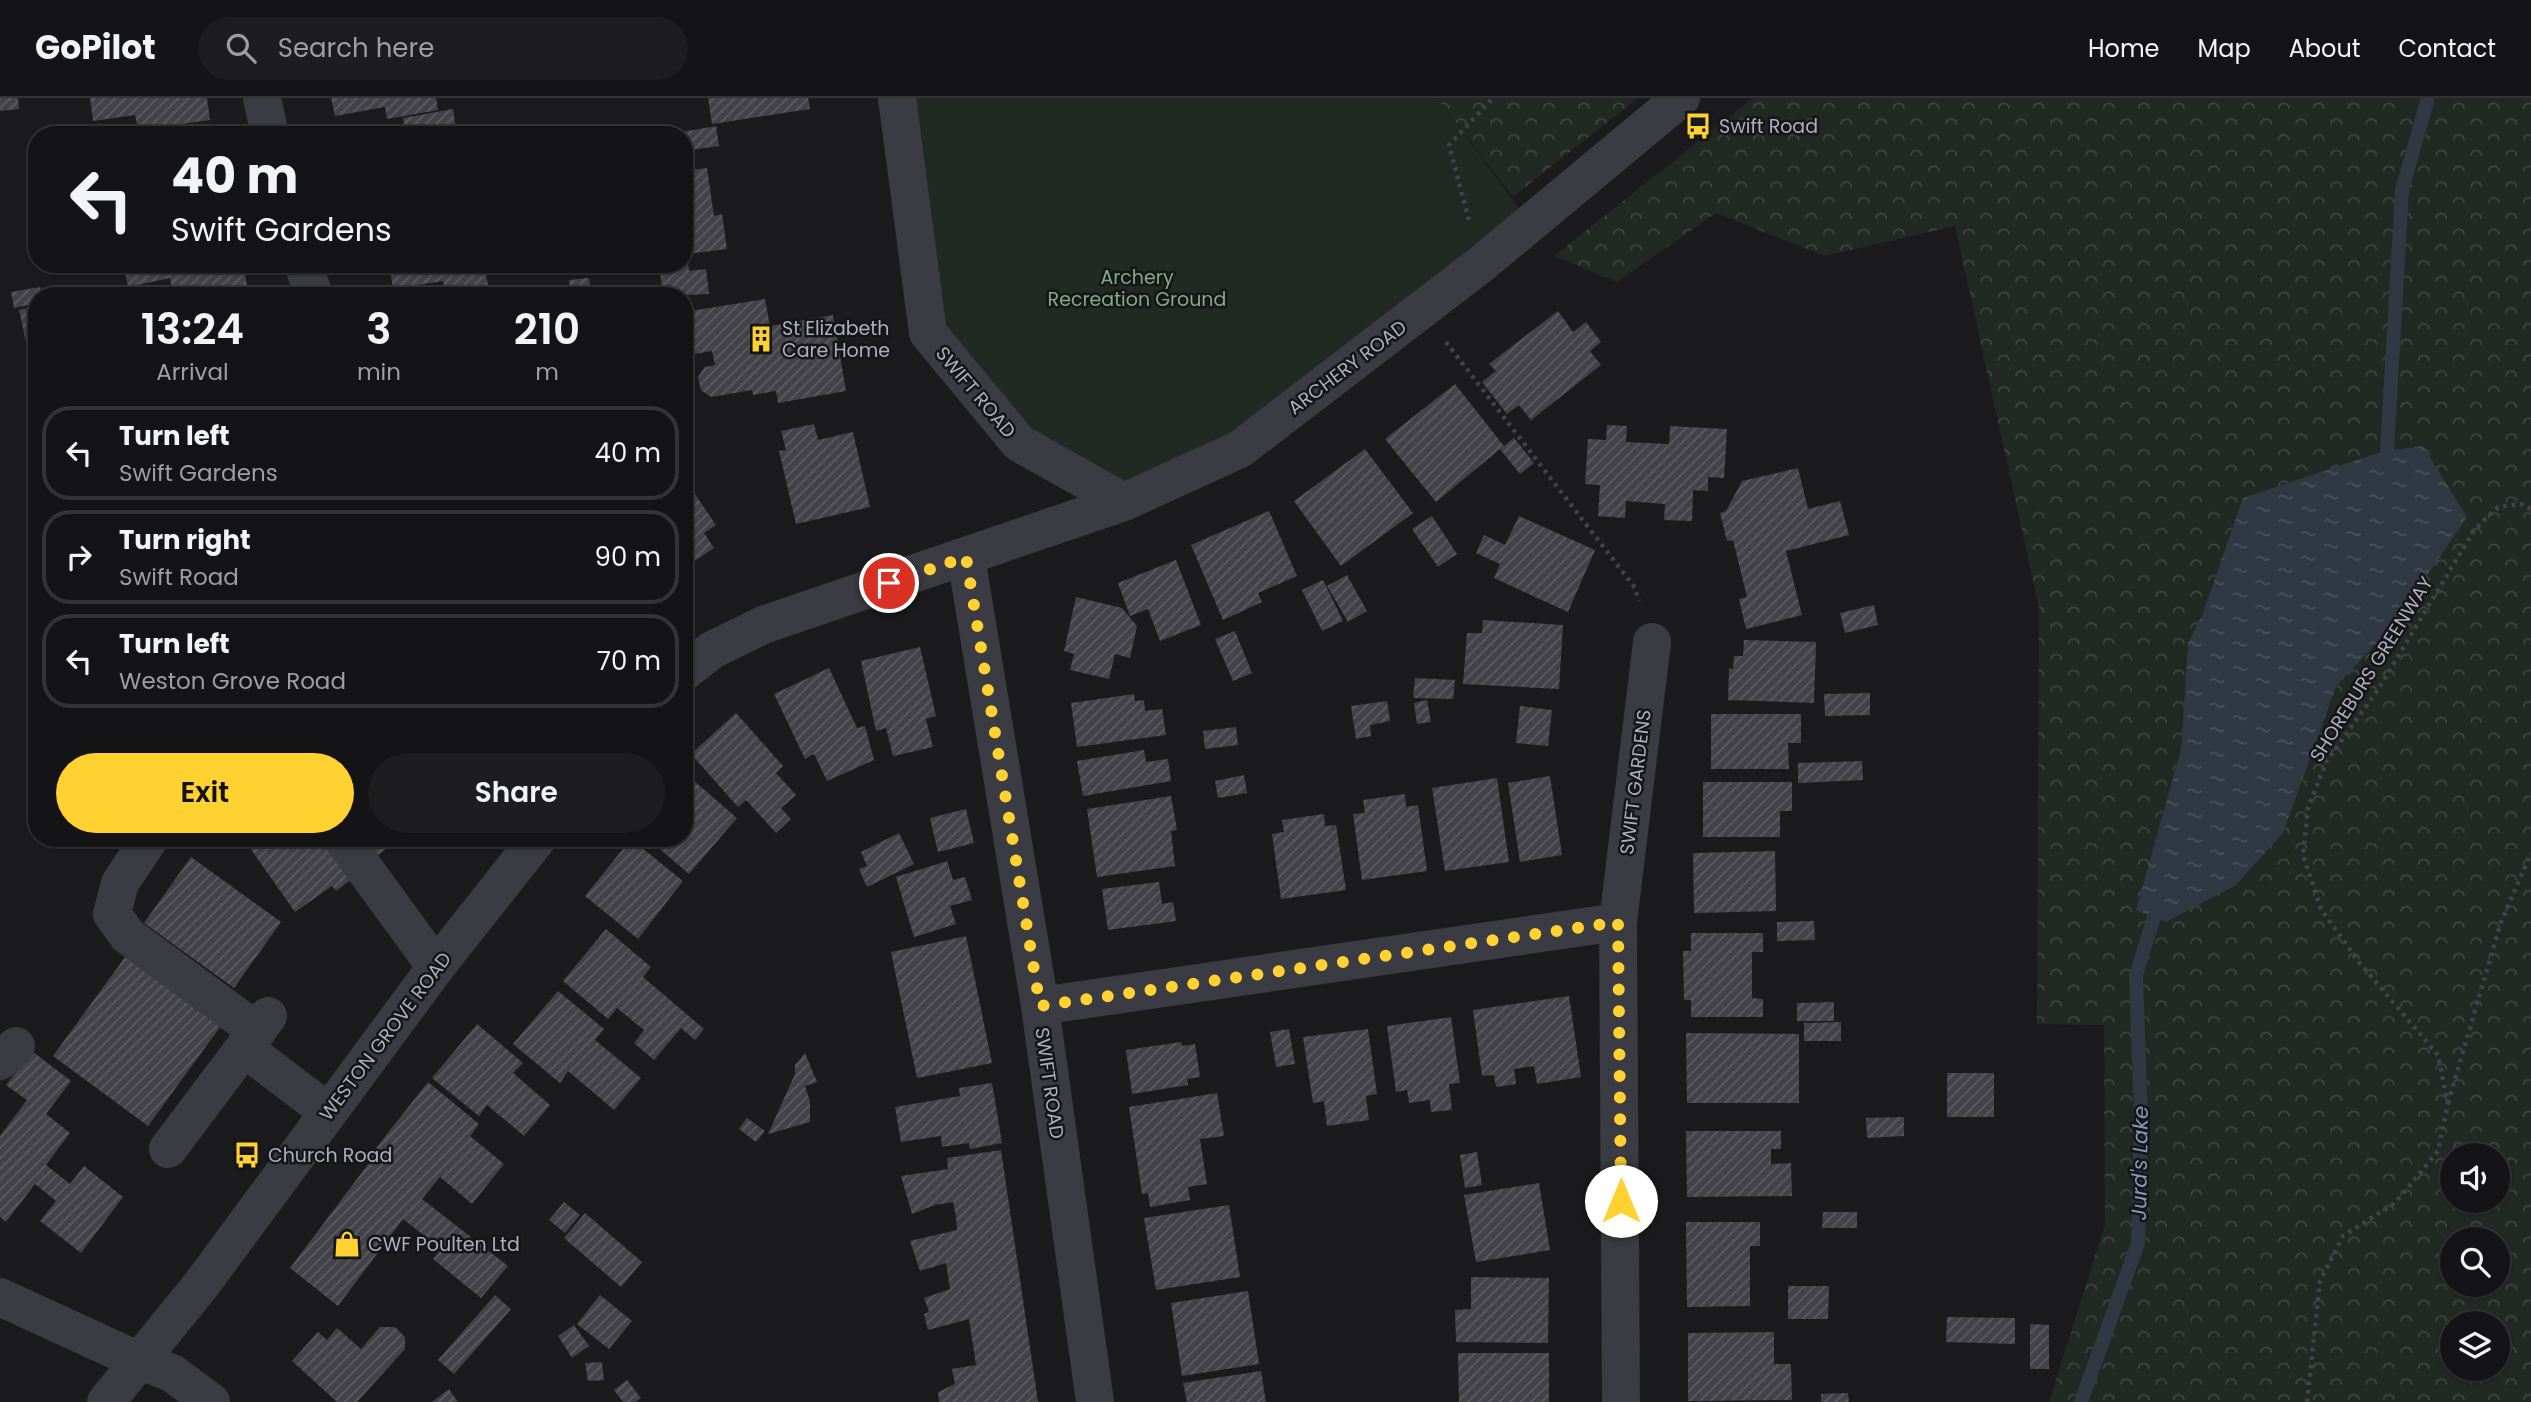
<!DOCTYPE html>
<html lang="en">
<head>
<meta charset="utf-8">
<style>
	body { margin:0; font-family:Poppins,sans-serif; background:#1d1d1f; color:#f1f3f6; height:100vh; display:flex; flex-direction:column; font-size:26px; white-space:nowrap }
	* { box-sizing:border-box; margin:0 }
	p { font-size:23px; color:#9d9ea1 }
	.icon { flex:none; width:38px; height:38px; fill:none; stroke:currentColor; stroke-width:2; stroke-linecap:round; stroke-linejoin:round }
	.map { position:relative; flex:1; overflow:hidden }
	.details { position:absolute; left:28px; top:189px; width:665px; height:560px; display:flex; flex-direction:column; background:#141416; border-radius:28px; box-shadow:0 2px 5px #0004,0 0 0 2px #333335 }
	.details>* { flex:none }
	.hud { position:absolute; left:28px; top:28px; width:665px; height:147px; border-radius:28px; box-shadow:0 2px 5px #0004,0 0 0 2px #333335; background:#141416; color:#f1f3f6; overflow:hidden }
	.controls { position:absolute; left:2440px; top:1045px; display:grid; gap:14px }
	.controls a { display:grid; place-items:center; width:70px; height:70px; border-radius:50%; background:#141416; box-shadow:0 2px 5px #0004,0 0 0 2px #333335; font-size:35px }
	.pin { position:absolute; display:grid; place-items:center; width:60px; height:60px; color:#fff; margin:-30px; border:4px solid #fff; border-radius:50%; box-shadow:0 2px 7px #0007 }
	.me { position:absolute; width:77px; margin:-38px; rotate:0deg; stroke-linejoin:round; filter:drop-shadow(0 0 5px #0008) }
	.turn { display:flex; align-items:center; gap:24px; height:147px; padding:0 28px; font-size:32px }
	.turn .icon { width:91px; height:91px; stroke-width:2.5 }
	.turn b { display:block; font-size:49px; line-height:60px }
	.eta { display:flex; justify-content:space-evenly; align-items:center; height:119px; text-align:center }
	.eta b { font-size:42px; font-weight:600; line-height:49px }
	.cta { display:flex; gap:14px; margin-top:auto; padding:14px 28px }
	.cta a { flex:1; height:80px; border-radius:42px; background:#ffd231; color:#111; font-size:28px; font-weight:600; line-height:80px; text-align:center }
	.cta a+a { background:#1d1d1f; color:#f1f3f6 }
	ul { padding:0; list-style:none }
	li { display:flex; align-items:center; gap:21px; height:94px; margin:0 14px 10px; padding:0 14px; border:4px solid #333335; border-radius:28px }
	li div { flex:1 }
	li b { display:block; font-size:26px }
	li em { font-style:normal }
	header { display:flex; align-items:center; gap:42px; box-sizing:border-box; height:98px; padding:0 35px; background:#141416; border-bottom:2px solid #333335 }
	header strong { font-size:33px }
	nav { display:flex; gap:38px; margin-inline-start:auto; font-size:24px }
	.search { width:490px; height:63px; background:#1d1d1f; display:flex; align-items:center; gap:18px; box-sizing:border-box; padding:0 24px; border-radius:38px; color:#9d9ea1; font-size:26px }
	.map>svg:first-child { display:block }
	.green { fill:#202922 }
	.forest { fill:url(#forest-crowns); fill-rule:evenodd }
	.water { fill:url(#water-ripples) }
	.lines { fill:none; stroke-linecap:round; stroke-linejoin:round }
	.stream { stroke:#2f3843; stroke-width:14 }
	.building { fill:url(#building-hatch) }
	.path { stroke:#41424a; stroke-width:4.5; stroke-dasharray:3.5 5; stroke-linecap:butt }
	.minor { stroke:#3b3b43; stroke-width:38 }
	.route { stroke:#ffd231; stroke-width:12; stroke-dasharray:0 21.6 }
	.labels { text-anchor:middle; stroke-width:5; stroke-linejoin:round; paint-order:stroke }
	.poi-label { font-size:19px; fill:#acafbe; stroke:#161518; text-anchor:start }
	.park-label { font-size:19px; fill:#82aa89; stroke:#161518 }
	.street-label { font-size:19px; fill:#acafbe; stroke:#161518 }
	.water-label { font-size:21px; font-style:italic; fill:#8199bb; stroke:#161518 }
</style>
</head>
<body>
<header>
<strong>GoPilot</strong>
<div class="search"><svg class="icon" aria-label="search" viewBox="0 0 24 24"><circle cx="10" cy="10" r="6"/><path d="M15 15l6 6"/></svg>Search here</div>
<nav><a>Home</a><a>Map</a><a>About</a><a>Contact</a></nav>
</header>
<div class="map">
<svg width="2531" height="1304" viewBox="0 0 2531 1304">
	<defs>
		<pattern id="forest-crowns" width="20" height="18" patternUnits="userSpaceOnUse" patternTransform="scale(1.75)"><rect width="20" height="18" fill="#202922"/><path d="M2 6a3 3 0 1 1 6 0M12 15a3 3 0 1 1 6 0" fill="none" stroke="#3e4640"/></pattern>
		<pattern id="water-ripples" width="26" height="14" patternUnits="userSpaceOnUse" patternTransform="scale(1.75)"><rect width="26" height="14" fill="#2f3843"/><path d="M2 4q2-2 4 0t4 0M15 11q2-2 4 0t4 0" fill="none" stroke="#4a525c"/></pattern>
		<pattern id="building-hatch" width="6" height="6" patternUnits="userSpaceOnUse" patternTransform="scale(1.75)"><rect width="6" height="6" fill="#424248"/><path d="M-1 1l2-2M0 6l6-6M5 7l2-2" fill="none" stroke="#5b5b61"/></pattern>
	</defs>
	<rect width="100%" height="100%" fill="#1b1a1d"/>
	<path class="green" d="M897 0H1437L1531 126 1323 288 1124 404 1019 345 928 235Z"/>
	<g class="forest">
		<path d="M1437 0H1638L1513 99Z"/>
		<path d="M1753 0H2531V1304H2049L2105 1126 2104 927 2037 926 2039 510 1955 128 1825 158 1716 115 1617 184 1554 158ZM2423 348 2395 525 2336 589 2283 735 2166 824 2137 812 2181 651 2188 545 2203 515 2384 353ZM2452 1057H2497V1102H2452ZM2452 1141H2497V1186H2452ZM2452 1225H2497V1270H2452Z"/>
	</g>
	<path class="water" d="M2423 348 2467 419 2395 525 2336 589 2283 735 2236 787 2166 824 2136 812 2181 651 2188 545 2203 515 2243 400 2384 353Z"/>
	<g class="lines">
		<g class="stream">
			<path d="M2387 353 2402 92 2428 0"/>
			<path d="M2081 1304 2138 1145 2141 1022 2136 877 2154 819"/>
		</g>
	</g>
	<g class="building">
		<path d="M0 0H18L19 11 0 13Z"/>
		<path d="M90 0H207L210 22 138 32 135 17 93 23Z"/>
		<path d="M331 0H436L438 12 387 21 385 9 335 18Z"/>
		<path d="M708 0H808L810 11 712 26Z"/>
		<path d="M453 11 457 37H388L404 32 403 20Z"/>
		<path d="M716 28 719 48 684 53V37H665Z"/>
		<path d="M707 70 714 118 722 116 727 151 687 156 689 173 706 171 709 196 663 198 659 166H684V73Z"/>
		<path d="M136 166H243L249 198H166L173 195 170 180 128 189 124 169Z"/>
		<path d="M389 166H484L490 198H446L443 183 393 191Z"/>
		<path d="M589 180 591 198H571L569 182Z"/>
		<path d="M40 189 42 198H37V205L14 210 11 194Z"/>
		<path d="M765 201 770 228 833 217 846 293 778 305 776 293 753 297 752 292 711 299 701 292 698 279 705 269 715 267 712 253 684 258V214Z"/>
		<path d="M37 208V246L27 248 19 212Z"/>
		<path d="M1558 213 1573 234 1586 224 1601 244 1590 253 1601 267 1531 322 1519 307 1507 316 1482 284 1496 273 1489 266Z"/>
		<path d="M1455 286 1504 348 1514 340 1534 365 1520 376 1500 351 1436 404 1385 341Z"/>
		<path d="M814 326 818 342 853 334 870 409 796 426 779 353 786 352 781 333Z"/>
		<path d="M1607 327 1627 328 1626 344 1669 346 1670 328 1727 331 1724 380 1708 379V393L1693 392 1692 423 1664 422 1665 406 1626 403 1625 420 1598 418 1600 387 1585 386 1588 341 1606 342Z"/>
		<path d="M37 334V353L33 354 30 335Z"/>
		<path d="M1365 351 1413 415 1341 468 1294 403Z"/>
		<path d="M1798 370 1808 411 1840 403 1849 437 1786 453 1802 517 1746 531 1739 501 1747 499 1733 442 1727 443 1720 415 1726 413 1742 383Z"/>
		<path d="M684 380 716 427 704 435 714 450 684 470Z"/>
		<path d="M1269 413 1297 478 1258 495 1262 504 1223 522 1191 447Z"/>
		<path d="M1432 418 1457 456 1438 469 1412 431Z"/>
		<path d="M1519 418 1595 452 1568 514 1494 480 1500 466 1476 455 1484 437 1505 447Z"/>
		<path d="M1176 462 1201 527 1160 543 1148 511 1130 518 1118 485Z"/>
		<path d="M1347 477 1367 513 1348 524 1327 488Z"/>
		<path d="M1323 482 1343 523 1322 533 1302 492Z"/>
		<path d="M1076 499 1122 510 1137 528 1130 560 1115 556 1109 581 1070 572 1074 556 1064 553Z"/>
		<path d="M1874 507 1878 527 1845 535 1840 515Z"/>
		<path d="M1483 522 1563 527 1559 591 1463 586 1467 535H1482Z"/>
		<path d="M1235 533 1252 575 1233 583 1215 541Z"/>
		<path d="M1744 542 1816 544 1814 605 1728 602 1729 570 1733 571 1734 558H1743Z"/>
		<path d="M920 549 936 618 926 621 933 649 893 658 886 630 876 633 861 563Z"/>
		<path d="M829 570 857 630 865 628 874 662 827 683 814 656 805 661 774 596Z"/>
		<path d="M1415 580 1455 582 1453 601 1413 600Z"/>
		<path d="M1870 595V617L1825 618 1824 596Z"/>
		<path d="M1134 596 1135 603 1144 602 1145 613 1162 611 1166 637 1077 649 1071 605Z"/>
		<path d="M1427 602 1431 624 1417 626 1414 605Z"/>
		<path d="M1387 603 1390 623 1370 627 1371 638 1356 641 1351 608Z"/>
		<path d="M1520 608 1552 612 1548 648 1516 645Z"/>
		<path d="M736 615 783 668 776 675 796 697 781 710 791 721 776 735 746 702 738 709 691 656Z"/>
		<path d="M1711 616H1801V645H1788L1789 671H1711Z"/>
		<path d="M1236 629 1238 647 1205 651 1203 633Z"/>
		<path d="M1144 652 1146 664 1168 661 1171 683 1083 698 1077 663Z"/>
		<path d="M1862 663 1863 682 1798 685V665Z"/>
		<path d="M686 676 737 720 689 776 647 740H684Z"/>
		<path d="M1244 677 1247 695 1218 700 1215 683Z"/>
		<path d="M1550 678 1562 757 1520 764 1508 685Z"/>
		<path d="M1497 680 1509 764 1445 773 1432 690Z"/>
		<path d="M1703 684H1792V713H1780V739H1703Z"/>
		<path d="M1405 696 1406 709 1418 707 1427 773 1362 782 1353 716 1365 715 1363 702Z"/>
		<path d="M1171 698 1177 732 1171 733 1175 768 1097 779 1087 711Z"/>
		<path d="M966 711 974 745 938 754 930 720Z"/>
		<path d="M1324 716 1325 728 1336 727 1346 792 1281 801 1272 736 1284 734 1282 722Z"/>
		<path d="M899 735 914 766 867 789 859 771 867 768 861 754Z"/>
		<path d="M243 740H331L357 777 336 793 332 788 295 814Z"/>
		<path d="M365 740H394L396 744 378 757Z"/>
		<path d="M631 741 683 783 638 841 585 798Z"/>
		<path d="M1775 753 1776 813 1694 815 1693 755Z"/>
		<path d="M191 759 281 824 234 890 144 825Z"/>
		<path d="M947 763 953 782 965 779 972 802 950 808 956 826 914 839 896 779Z"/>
		<path d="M1159 784 1162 806 1173 804 1176 823 1108 832 1102 791Z"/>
		<path d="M1814 823 1815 842 1777 843V824Z"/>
		<path d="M606 831 651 869 643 879 704 931 695 942 681 930 654 962 634 945 644 932 617 910 608 921 563 883Z"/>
		<path d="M1691 835H1763V854H1752V900L1763 901V919H1691V902H1684L1683 853H1691Z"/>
		<path d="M966 838 992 965 917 980 891 854Z"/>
		<path d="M128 855 223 925 148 1028 53 958Z"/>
		<path d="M558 893 604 931 595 942 641 980 614 1012 568 973 560 985 513 946Z"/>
		<path d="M1569 898 1581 979 1537 986 1534 968 1514 971 1516 986 1496 989 1494 977 1482 978 1473 912Z"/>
		<path d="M1834 904V923H1797V905Z"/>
		<path d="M1451 919 1460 985 1449 986 1452 1012 1431 1014 1430 1002 1409 1005 1407 992 1396 994 1387 928Z"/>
		<path d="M1841 924V943H1804V925Z"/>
		<path d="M477 926 523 965 513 975 550 1007 524 1038 487 1007 479 1018 432 980Z"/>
		<path d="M1289 931 1295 966 1276 969 1270 934Z"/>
		<path d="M1368 931 1377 996 1366 998 1369 1022 1327 1028 1324 1003 1313 1005 1303 939Z"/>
		<path d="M1686 935 1799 936V1005H1687Z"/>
		<path d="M1181 944 1182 948 1195 946 1200 979 1187 981 1188 987 1132 996 1126 952Z"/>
		<path d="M32 953 71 983 46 1016 70 1035 46 1067 70 1086 84 1068 123 1099 81 1155 40 1123 56 1103 35 1086 6 1124 0 1119V1038L27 1002 6 987Z"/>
		<path d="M805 955 817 984 805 988 810 1003V1024L768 1036 795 976V967Z"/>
		<rect x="1947" y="975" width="47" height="44"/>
		<path d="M428 984 479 1026 470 1038 504 1066 472 1106 440 1079 422 1101 508 1168 481 1200 433 1161 441 1151 403 1121 338 1208 290 1170 372 1061 369 1059Z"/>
		<path d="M992 985 1002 1045 970 1051 969 1045 942 1049 941 1038 901 1044 895 1009 960 998 959 990Z"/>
		<path d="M1217 995 1224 1038 1200 1041 1207 1086 1188 1089 1190 1102 1150 1109 1148 1095 1142 1096 1129 1009Z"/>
		<path d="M1904 1019V1038L1867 1040 1866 1020Z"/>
		<path d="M747 1020 765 1033 756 1044 739 1031Z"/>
		<path d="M1686 1033H1781V1051H1771V1066L1791 1065 1792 1098 1687 1099Z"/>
		<path d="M1001 1052 1038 1304H939L938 1294 955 1286 952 1271 976 1267 969 1221 928 1232 924 1216 929 1214 924 1200 950 1191 946 1165 920 1173 910 1143 957 1132 956 1118 953 1104 935 1107 912 1116 901 1078 948 1071 947 1060Z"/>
		<path d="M1477 1054 1482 1087 1465 1090 1460 1057Z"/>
		<path d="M1539 1085 1550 1152 1476 1164 1464 1097Z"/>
		<path d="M564 1104 580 1117 565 1135 549 1122Z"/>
		<path d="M1229 1107 1240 1179 1156 1192 1144 1120Z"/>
		<path d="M1823 1114H1857V1130H1822Z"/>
		<path d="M585 1115 642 1164 621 1189 564 1140Z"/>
		<path d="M1686 1124H1760V1148H1750V1208L1687 1209Z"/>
		<path d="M1471 1179 1549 1180 1548 1245 1456 1244 1455 1212 1471 1211Z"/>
		<path d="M1788 1188H1829L1828 1221H1788Z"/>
		<path d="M1248 1193 1259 1266 1182 1278 1171 1205Z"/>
		<path d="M495 1197 511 1211 454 1276 438 1262Z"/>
		<path d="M600 1197 632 1223 609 1251 577 1226Z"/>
		<path d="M1947 1219 2015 1220V1246L1946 1244Z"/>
		<path d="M2030 1226 2049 1227V1271H2030Z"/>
		<path d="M574 1227 589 1248 572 1260 558 1238Z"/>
		<path d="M380 1229H395L405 1239V1251L357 1304H337L292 1263 318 1234 327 1242 337 1230 361 1251Z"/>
		<path d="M1774 1234V1266H1791L1792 1302 1688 1303V1235Z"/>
		<path d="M1458 1255H1549V1304H1459Z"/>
		<path d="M602 1264 604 1282 588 1283 585 1265Z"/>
		<path d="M1261 1273 1266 1304H1187L1183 1285Z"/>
		<path d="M627 1282 641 1300 635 1304H623L614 1292Z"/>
		<path d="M449 1291 458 1304H432Z"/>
		<path d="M1848 1295 1849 1304H1821V1296Z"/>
	</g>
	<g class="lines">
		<g class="path">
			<path d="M1469 122 1449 47 1493 0"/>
			<path d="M1446 244 1635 490 1639 503"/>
			<path d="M2448 1005 2501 824 2531 755"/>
			<path d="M2307 1304 2320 1183 2343 1138 2395 1105 2438 1053 2448 1006 2438 957 2358 863 2321 811 2303 757 2308 710 2326 664 2377 593 2475 431 2498 409 2521 406 2531 411"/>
		</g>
		<g class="minor">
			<path d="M262 0 270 37"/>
			<path d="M897 0 928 235 1019 345 1124 404"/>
			<path d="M303 166 314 198"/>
			<path d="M966 459 1040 908 1095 1304"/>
			<path d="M684 574 712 552 763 527 1124 404 1240 351 1480 167 1681 0"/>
			<path d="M150 740 120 785 112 816 128 838 257 933"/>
			<path d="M342 740 436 869"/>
			<path d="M1040 908 1618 824"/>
			<path d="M244 950 328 1014"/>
			<path d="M0 963 16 948"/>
			<path d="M168 1051 268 918"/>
			<path d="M0 1199 137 1262 172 1275 211 1304"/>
			<path d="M106 1304 201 1187 436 869 538 740"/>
			<path d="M1621 1304 1618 824 1652 544"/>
		</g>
	</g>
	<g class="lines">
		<path class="route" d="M889 485 966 459 1040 908 1618 824 1621 1103"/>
	</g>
	<defs>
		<g id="bus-bare" transform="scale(2.1)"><path d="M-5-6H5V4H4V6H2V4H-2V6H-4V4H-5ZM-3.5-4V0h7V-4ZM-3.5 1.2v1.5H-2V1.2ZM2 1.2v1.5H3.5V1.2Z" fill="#ffd231" stroke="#161518" stroke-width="2.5" paint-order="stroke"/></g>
		<g id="building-bare" transform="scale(2.1)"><path d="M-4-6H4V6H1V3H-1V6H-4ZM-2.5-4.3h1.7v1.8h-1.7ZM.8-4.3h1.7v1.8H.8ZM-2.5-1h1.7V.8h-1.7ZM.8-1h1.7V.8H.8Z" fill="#ffd231" stroke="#161518" stroke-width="2.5" paint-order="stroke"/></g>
		<g id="shop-bare" transform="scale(2.1)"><path d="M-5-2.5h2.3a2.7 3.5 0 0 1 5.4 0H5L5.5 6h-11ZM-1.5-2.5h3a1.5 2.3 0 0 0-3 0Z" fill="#ffd231" stroke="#161518" stroke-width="2.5" paint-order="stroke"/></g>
	</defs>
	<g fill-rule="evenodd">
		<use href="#bus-bare" x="1698" y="28"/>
		<use href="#building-bare" x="761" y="241"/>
		<use href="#bus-bare" x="247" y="1057"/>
		<use href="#shop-bare" x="347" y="1146"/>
	</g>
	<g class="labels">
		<g class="poi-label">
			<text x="1719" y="35">Swift Road</text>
			<text x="782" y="237">St Elizabeth<tspan x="782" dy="22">Care Home</tspan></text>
			<text x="268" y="1064">Church Road</text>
			<text x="368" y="1153">CWF Poulten Ltd</text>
		</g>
		<g class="park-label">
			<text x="1137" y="186">Archery<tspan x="1137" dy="22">Recreation Ground</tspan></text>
		</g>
		<g class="street-label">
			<text transform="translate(1347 269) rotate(-37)" y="7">ARCHERY ROAD</text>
			<text transform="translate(976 294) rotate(50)" y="7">SWIFT ROAD</text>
			<text transform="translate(2371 571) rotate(-58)" y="7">SHOREBURS GREENWAY</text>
			<text transform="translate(1635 684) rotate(-83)" y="7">SWIFT GARDENS</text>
			<text transform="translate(385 938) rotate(-53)" y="7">WESTON GROVE ROAD</text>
			<text transform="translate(1050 985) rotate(82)" y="7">SWIFT ROAD</text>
		</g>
		<g class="water-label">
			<text transform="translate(2140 1065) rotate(-89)" y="7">Jurd's Lake</text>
		</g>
	</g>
</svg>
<div class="controls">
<a><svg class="icon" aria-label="sound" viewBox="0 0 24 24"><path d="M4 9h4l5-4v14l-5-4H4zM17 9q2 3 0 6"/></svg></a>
<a><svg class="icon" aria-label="search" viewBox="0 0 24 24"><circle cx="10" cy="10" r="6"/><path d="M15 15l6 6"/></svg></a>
<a><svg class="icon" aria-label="layers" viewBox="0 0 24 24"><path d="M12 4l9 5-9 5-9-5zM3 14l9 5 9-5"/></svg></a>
</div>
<div class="pin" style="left:889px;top:485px;background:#d93025"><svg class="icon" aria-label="arrive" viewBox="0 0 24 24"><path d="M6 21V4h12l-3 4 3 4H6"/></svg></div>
<svg class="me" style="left:1621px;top:1103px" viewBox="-20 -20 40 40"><circle r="19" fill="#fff"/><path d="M0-13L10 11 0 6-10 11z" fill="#ffd231"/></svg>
<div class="hud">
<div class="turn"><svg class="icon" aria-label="left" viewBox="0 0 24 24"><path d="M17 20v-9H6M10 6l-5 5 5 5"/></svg><div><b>40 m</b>Swift Gardens</div></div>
</div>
<section class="details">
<div class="eta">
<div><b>13:24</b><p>Arrival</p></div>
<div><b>3</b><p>min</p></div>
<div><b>210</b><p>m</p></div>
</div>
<ul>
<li><svg class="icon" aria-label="left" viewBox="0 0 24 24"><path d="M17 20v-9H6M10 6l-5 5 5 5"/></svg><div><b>Turn left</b><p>Swift Gardens</p></div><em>40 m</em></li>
<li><svg class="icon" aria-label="right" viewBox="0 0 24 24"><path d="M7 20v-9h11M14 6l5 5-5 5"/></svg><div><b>Turn right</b><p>Swift Road</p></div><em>90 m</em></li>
<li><svg class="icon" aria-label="left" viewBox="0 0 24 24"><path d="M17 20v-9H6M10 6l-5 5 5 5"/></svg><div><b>Turn left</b><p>Weston Grove Road</p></div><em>70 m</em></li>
</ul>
<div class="cta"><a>Exit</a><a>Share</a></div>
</section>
</div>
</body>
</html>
